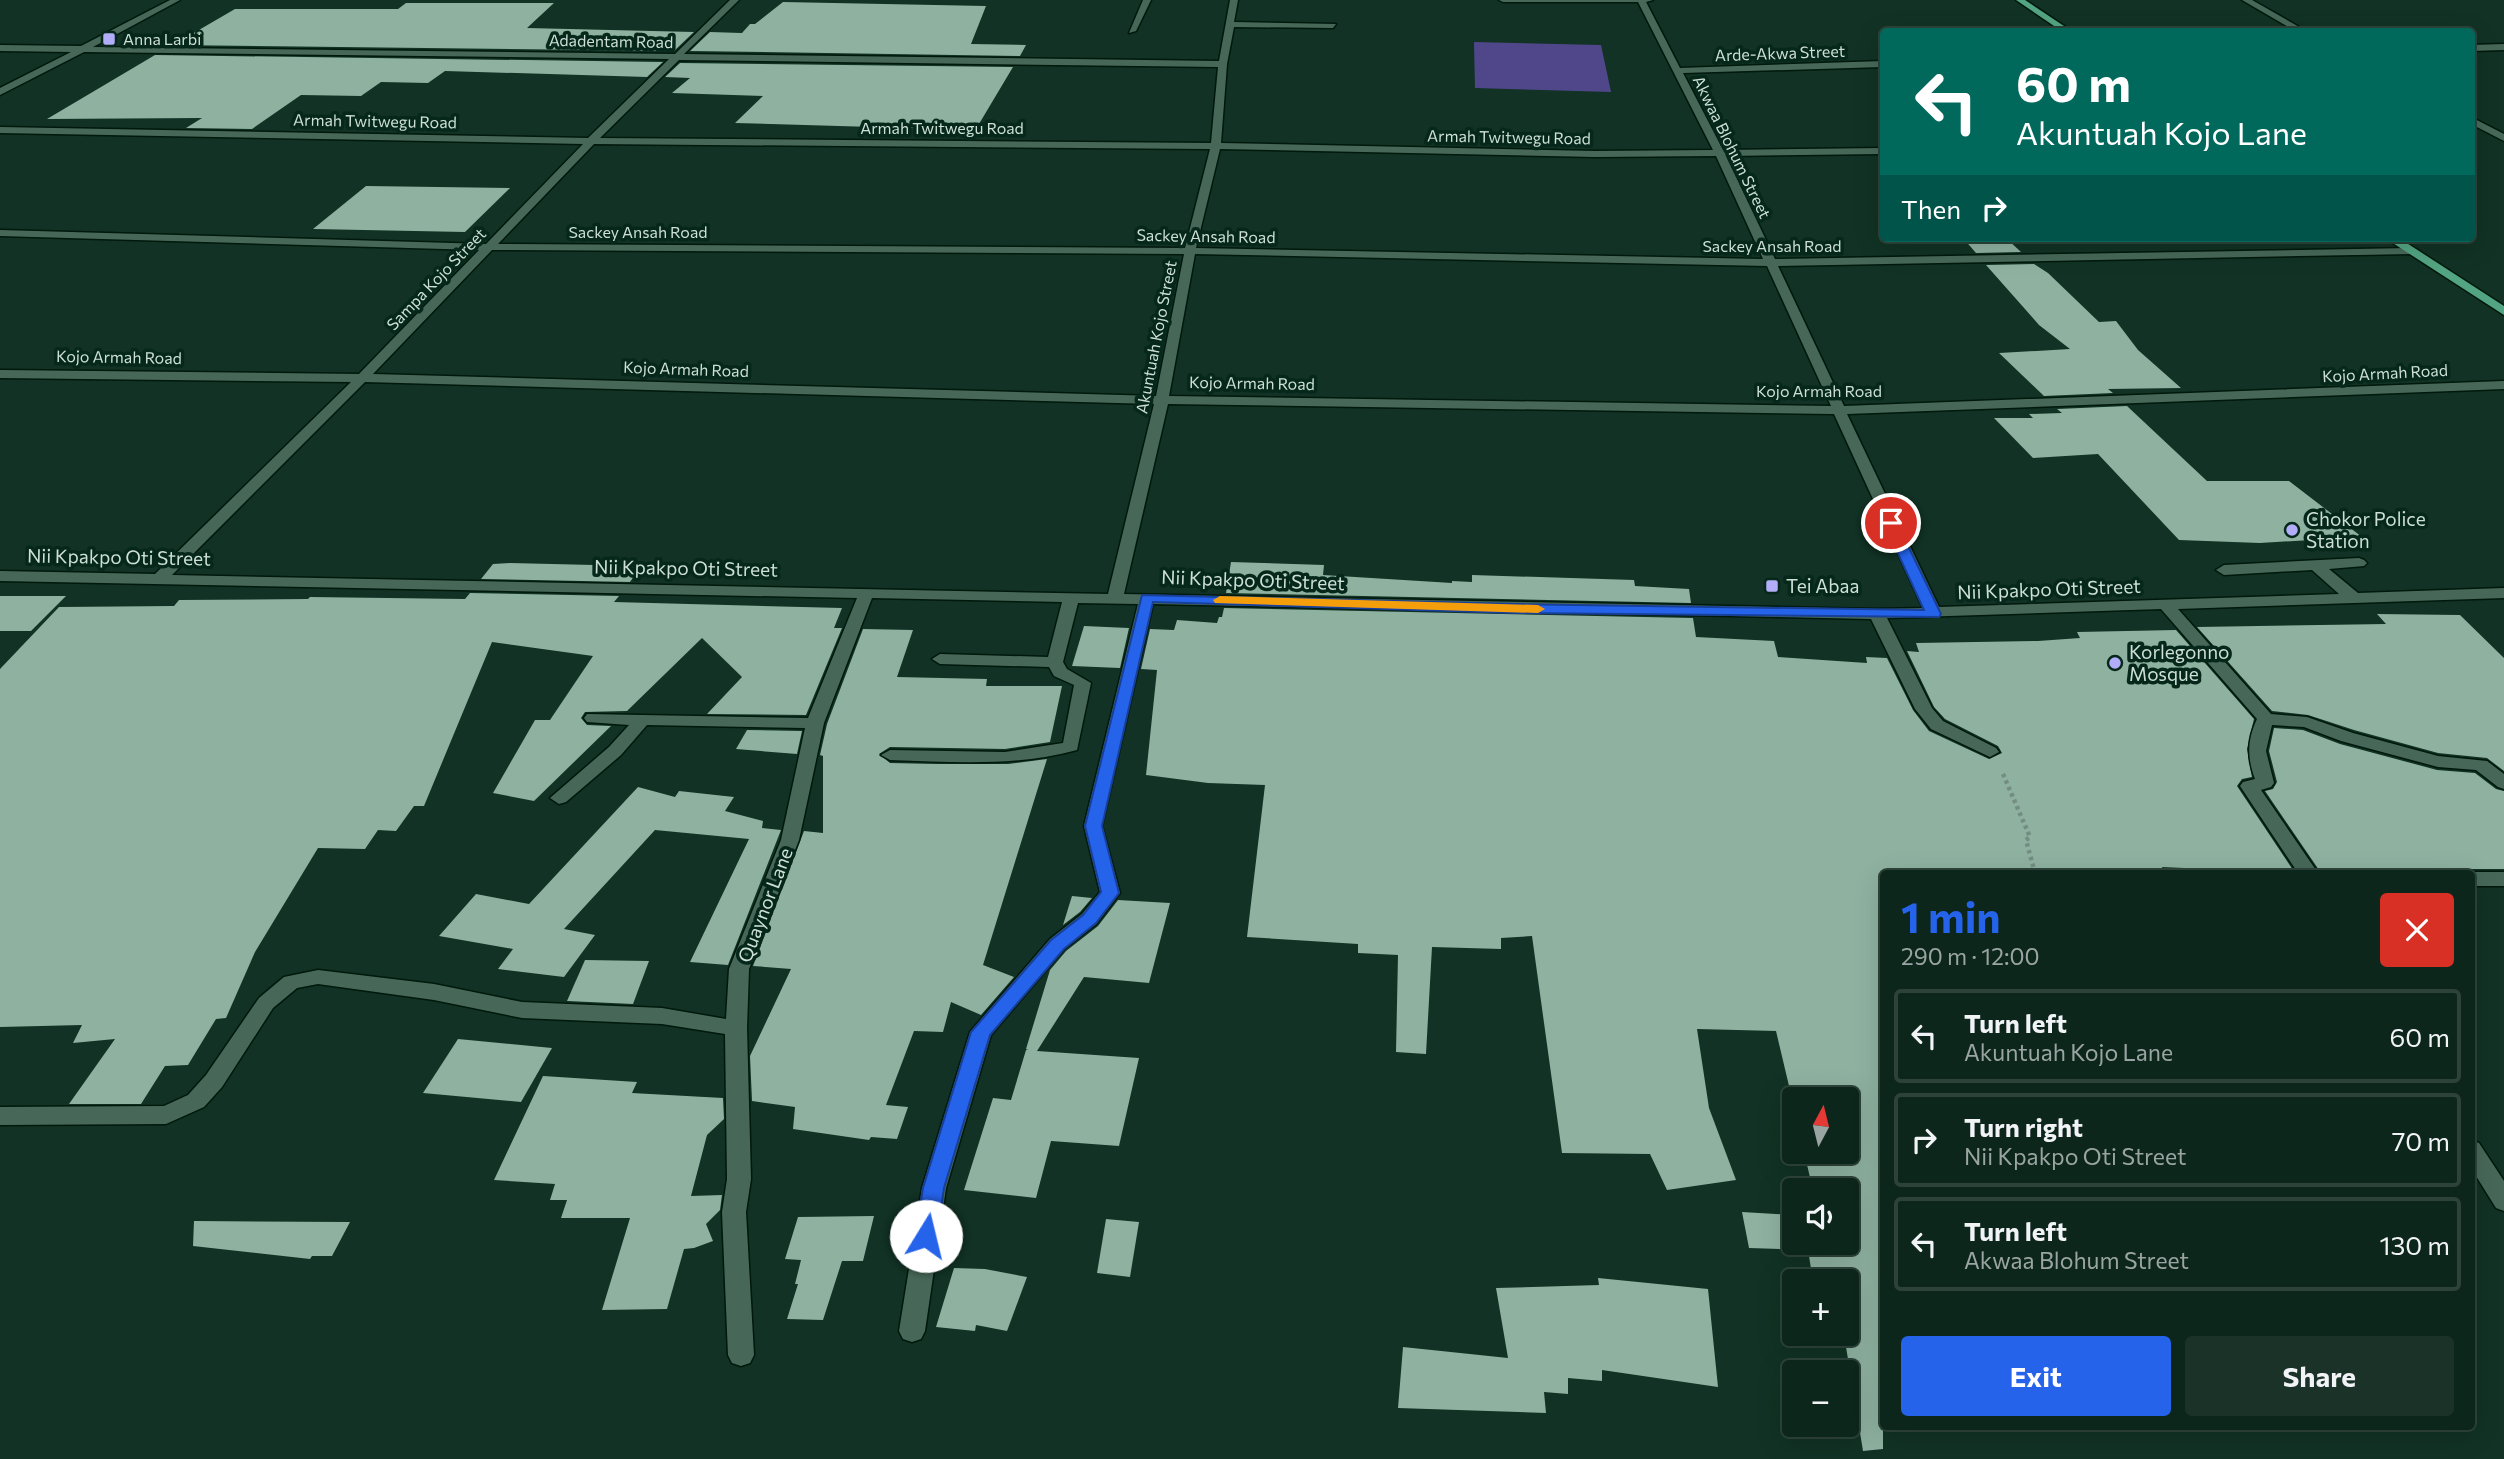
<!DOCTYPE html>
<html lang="en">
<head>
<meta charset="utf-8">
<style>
	body { margin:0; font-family:Commissioner,sans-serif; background:#1b3228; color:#f1f3f6; height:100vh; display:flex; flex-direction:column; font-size:26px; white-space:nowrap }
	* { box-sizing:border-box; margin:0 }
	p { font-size:23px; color:#9aa5a3 }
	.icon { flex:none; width:38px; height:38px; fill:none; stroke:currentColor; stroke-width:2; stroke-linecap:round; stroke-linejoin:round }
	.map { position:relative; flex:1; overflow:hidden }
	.sheet { position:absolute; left:1880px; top:870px; width:595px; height:560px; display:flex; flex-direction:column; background:#0d261b; border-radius:7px; box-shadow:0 7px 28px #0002,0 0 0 2px #2d433a }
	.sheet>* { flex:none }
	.hud { position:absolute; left:1880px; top:28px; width:595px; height:214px; border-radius:7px; box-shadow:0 7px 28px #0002,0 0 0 2px #2d433a; background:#00695c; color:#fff; overflow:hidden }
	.needle { width:46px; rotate:7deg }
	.controls { position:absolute; left:1782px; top:1087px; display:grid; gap:14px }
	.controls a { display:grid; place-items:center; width:77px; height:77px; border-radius:7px; background:#0d261b; box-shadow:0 7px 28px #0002,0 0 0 2px #2d433a; font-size:35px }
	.pin { position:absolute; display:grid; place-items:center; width:60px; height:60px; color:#fff; margin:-30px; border:4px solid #fff; border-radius:50%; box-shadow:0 2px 7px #0007 }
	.me { position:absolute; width:77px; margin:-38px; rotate:9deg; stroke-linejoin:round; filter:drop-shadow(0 0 5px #0008) }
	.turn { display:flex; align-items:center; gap:24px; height:147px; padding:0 21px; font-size:32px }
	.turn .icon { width:91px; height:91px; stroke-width:2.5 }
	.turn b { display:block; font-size:49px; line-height:60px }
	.then { display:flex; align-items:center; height:66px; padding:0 21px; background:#0003; gap:14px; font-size:26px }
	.round { display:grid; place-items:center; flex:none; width:74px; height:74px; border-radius:7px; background:#1b3228 }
	.overview { display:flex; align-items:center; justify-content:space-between; height:119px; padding:0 21px }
	h1 { font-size:42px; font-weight:700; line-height:52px; color:#2563eb }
	.action { display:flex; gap:14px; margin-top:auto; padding:14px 21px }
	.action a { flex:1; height:80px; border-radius:7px; background:#2563eb; color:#fff; font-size:28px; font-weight:700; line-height:80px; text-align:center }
	.action a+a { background:#1b3228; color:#f1f3f6 }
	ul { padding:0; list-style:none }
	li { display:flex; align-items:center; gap:21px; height:94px; margin:0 14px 10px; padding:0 7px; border:4px solid #2d433a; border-radius:7px }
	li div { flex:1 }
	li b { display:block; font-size:26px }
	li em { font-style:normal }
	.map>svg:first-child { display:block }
	.green { fill:#50478b }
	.building { fill:#8eb1a0 }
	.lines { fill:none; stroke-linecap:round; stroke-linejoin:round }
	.minor-casing { stroke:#00190d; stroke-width:3 }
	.major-casing { stroke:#00190d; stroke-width:3 }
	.path { stroke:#748d82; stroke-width:4.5; stroke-dasharray:3.5 3.5; stroke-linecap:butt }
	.minor { fill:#476859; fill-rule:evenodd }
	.major { fill:#53a482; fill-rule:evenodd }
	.route { fill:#2563eb; stroke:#184099; stroke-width:2 }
	.slow { fill:#f59e0b }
	.poi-dot { fill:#b2adf9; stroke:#06281b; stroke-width:2.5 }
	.labels { text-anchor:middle; stroke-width:7; stroke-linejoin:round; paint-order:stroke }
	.far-poi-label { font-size:16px; fill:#cddfd6; stroke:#06281b; text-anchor:start }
	.far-street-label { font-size:16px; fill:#cddfd6; stroke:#06281b }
	.poi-label { font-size:19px; fill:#cddfd6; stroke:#06281b; text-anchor:start }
	.street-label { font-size:19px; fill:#cddfd6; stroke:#06281b }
</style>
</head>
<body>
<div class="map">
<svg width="2504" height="1459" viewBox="0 0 2504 1459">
	<rect width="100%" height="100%" fill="#113224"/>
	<path class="green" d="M1474 42 1601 45 1611 92 1475 88Z"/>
	<g class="building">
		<path d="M783 2 986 6 971 44 1026 45 1020 56 690 51 710 32 742 33 750 24H755Z"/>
		<path d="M406 3H554L527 28 694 32 674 51 173 45 235 9H398Z"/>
		<path d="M155 55 663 62 647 77 445 71 428 83 381 82 361 96 301 95 252 129 186 128 202 118 47 119Z"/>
		<path d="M680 63 1013 67 976 129 907 128 735 123 763 96 672 93 690 78 665 77Z"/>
		<path d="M366 186 510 188 465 232 313 229Z"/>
		<path d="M1963 238H2006L2021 252 1976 253Z"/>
		<path d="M2034 264 2048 273 2099 322 2116 321 2138 350 2181 388 2108 389 2113 393 2044 396 1999 353 2070 349 2039 325 1986 265Z"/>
		<path d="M2127 406 2207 481H2289L2362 537 2260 543 2179 540 2098 454 2033 458 1994 418H2033L2029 414 2062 413 2057 409Z"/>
		<path d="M1231 562 1324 565 1323 575 1452 583V581L1472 582V575L1634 580 1635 586 1689 589 1691 603 1226 593Z"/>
		<path d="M510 563 594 565 640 568 630 582 481 579 493 564Z"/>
		<path d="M470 593 619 596 614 602 842 608 834 628H842L806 715 707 714 742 677 702 638 627 711 585 712 581 718 587 725 611 726 534 801 493 793 535 720H550L593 656 492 642 424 806H414L396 831 378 830 365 849 318 848 255 952 226 1018 216 1019 188 1065 165 1066 141 1104H69L115 1039 73 1043 82 1025 0 1027V669L59 607 174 606 179 600 308 599 310 597 465 599Z"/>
		<path d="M0 596H66L31 631H0Z"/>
		<path d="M1224 608 1693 618 1696 637 1774 641 1778 657 1867 663 1866 657 1887 658 1913 710 1929 731 1989 759 2002 753 1998 746 1945 719 1934 707 1907 651 1919 652 1916 643 2038 641 2080 638 2077 632 2176 630 2254 719 2247 749 2252 777 2242 779 2237 786 2295 873 2162 867 2165 873H1883V1449L1863 1451 1846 1347V1281H1813L1808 1250 1749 1248 1742 1212 1794 1215V1242H1846V1190H1813L1804 1152H1846V1099H1794V1107L1776 1031 1697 1029 1709 1108 1736 1180 1667 1190 1650 1154 1562 1153 1532 936 1501 938V949L1432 947 1426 1054 1396 1052 1398 955 1358 953V944L1247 937 1265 785 1208 783 1146 775 1157 670 1141 669 1150 629 1174 630 1177 620 1217 623 1219 617H1222Z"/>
		<path d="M2377 614 2460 615 2504 658V771L2487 758 2438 753 2354 730 2308 715 2272 711 2197 627 2386 624Z"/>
		<path d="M1084 626 1129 628 1120 668 1072 666Z"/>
		<path d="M863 629 913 630 897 677 987 679 986 686H1062L1050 742 1005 749 890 747 879 754 890 763 937 764H1008L1047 759 983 965 1014 977 981 1015 951 1002 943 1032 914 1031 886 1105 908 1107 897 1139 871 1137 869 1140 793 1129 795 1107 752 1101 750 1056 791 969 753 966 804 831 823 833V756L820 755 827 724Z"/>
		<path d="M2274 728 2303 730 2340 744 2437 770 2475 773 2496 789 2504 791V869H2471L2465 873H2321L2265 791 2273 789 2277 782 2269 751Z"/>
		<path d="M747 730 802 731 797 754 736 749Z"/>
		<path d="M638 787 675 797 679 791 734 797 725 811 763 821 762 828 781 830 728 965 690 962 749 839 655 830 564 929 595 935 564 977 498 969 513 949 439 936 476 894 529 904Z"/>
		<path d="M1072 896 1092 898 1080 912 1063 925Z"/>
		<path d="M1118 900 1170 903 1149 983 1084 977 1037 1051 1139 1058 1119 1146 1051 1141 1036 1198 964 1190 993 1098 1011 1100 1026 1050H1028L1026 1049 1050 970 1066 951 1098 926Z"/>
		<path d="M585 960 649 961 633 1004 567 1001Z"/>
		<path d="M458 1039 552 1048 521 1102 423 1093Z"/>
		<path d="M543 1076 637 1082 632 1093 723 1098 724 1119 707 1135 691 1196 722 1195 720 1210 706 1224 713 1241 694 1248 684 1249 667 1309 602 1310 630 1218H561L567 1200H550L555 1184 494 1180Z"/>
		<path d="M874 1216 863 1261H842L823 1320 787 1319 798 1284H795L801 1260 785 1259 798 1217Z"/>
		<path d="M1106 1219 1139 1222 1130 1277 1097 1273Z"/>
		<path d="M194 1221 350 1222 332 1256H312L310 1259 193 1246Z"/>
		<path d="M954 1268 985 1269 1027 1277 1007 1331 976 1325 975 1331 936 1327Z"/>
		<path d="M1598 1278 1708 1289 1718 1387 1602 1370V1381L1568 1378V1394L1544 1392 1546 1413 1398 1408 1403 1347 1508 1358 1496 1288 1599 1285Z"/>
	</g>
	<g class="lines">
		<g class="minor-casing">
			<g id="minor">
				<path d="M170 0H180L93 47 675 54 730 0H739L684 54 1219 61 1230 0H1238L1234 22 1336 24 1333 28 1234 27 1227 64 1221 143 1595 151 1713 150 1638 2H1503L1499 0H1653L1646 2 1680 68 1883 61V67L1683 73 1723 150 1883 148V154L1726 156 1775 259 2411 248 2417 251 2411 254 1778 266 1844 406 2504 381V389L1847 414 1939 607 2339 594 2312 570 2224 575 2216 570 2224 565 2359 558 2364 560 2367 563 2364 566 2329 569 2358 593 2504 588V598L2178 609 2271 714 2307 717 2353 733 2438 756 2487 761 2504 774V789L2498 787 2476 770 2438 767 2341 741 2304 727 2272 725 2266 751 2274 783 2271 787 2261 790 2318 873H2298L2240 786 2243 782 2255 779C2247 758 2247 740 2257 719L2161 609 1887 618 1932 708 1943 721 1996 748 1999 752 1990 757 1931 729 1915 709 1871 619 1153 604 1102 826 1120 893 1096 924 1064 949 991 1035 946 1188 925 1331 921 1339 912 1342 903 1339 899 1331 922 1188 970 1032 1050 939 1082 914 1100 892 1084 826 1138 604 1078 603 1063 662 1067 669 1091 683 1077 750C1015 767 954 762 890 760L881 755 890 750 1005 752 1063 743 1074 685 1054 676 1049 667 940 664 932 659 940 654 1048 657 1062 602 872 598 824 723 799 840 749 969 747 1028 751 1179 746 1212 754 1355 750 1363 741 1366 732 1363 728 1355 722 1212 727 1179 725 1034 662 1024 522 1018 434 1000 318 984 297 988 273 1008 222 1087 204 1107 166 1124 0 1125V1107L164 1106 188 1095 206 1075 259 998 284 977 318 970 434 984 522 1002 662 1008 726 1019 729 969 781 840 805 728 647 725 621 755 566 802 559 804 550 798 609 747 629 725 587 722 584 718 587 714 808 718 857 598 0 581V571L155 574 351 382 0 378V370L359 374 479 250 0 236V230L486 244 583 144 0 133V127L588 138 669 59 84 52 0 95V88L71 52 0 51V45L81 46ZM679 60 1218 67 1211 143 600 138ZM594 144 1210 149 1185 248 498 244ZM1220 149 1595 157 1716 156 1763 259 1196 248ZM492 250 1184 254 1156 396 373 374ZM1195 254 1767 266 1831 406 1169 396ZM365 382 1154 404 1108 594 172 575ZM1168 404 1834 414 1923 608 1877 609 1124 594Z"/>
				<path d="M1143 0H1151L1136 31 1129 33Z"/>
				<path d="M2242 0H2252L2308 32H2297Z"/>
				<path d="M2504 44V50L2471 51V45Z"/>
				<path d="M2471 117 2504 134V141L2471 124Z"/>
				<path d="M2471 872H2504V886H2471V873H2468Z"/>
				<path d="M2471 1140 2479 1143 2504 1181V1211L2496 1208 2471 1168Z"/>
			</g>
		</g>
		<g class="major-casing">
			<g id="major">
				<path d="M2016 0H2025L2073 32H2063Z"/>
				<path d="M2385 238H2399L2504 306V315Z"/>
			</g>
		</g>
		<path class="path" d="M2003 774 2030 837 2026 840 2035 873"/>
		<use href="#minor" class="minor"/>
		<use href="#major" class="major"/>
	</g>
	<path class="route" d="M1891 519 1897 523 1941 614 1939 617 1515 613 1153 602 1102 826 1119 893 1096 923 1064 949 990 1035 944 1188 937 1236 934 1242 926 1245 919 1242 915 1236 923 1188 971 1032 1051 940 1083 915 1101 892 1085 826 1142 595 1515 604 1924 610 1884 523Z"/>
	<path class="slow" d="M1220 596 1538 605 1545 609 1538 613 1215 603 1213 600Z"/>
	<g class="poi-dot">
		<rect x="102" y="32" width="14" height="14" rx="3.5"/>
		<circle cx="2292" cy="530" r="7"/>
		<rect x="1765" y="579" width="14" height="14" rx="3.5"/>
		<circle cx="2115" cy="663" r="7"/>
	</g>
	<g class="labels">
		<g class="far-poi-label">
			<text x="123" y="45">Anna Larbi</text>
		</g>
		<g class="far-street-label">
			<text transform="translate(611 41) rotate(1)" y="6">Adadentam Road</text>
			<text transform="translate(1780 53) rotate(-2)" y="6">Arde-Akwa Street</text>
			<text transform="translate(375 121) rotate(1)" y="6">Armah Twitwegu Road</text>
			<text x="942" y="134">Armah Twitwegu Road</text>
			<text transform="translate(1509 137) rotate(1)" y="6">Armah Twitwegu Road</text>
			<text transform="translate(1732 147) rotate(64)" y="6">Akwaa Blohum Street</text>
			<text x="638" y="238">Sackey Ansah Road</text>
			<text transform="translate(1206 236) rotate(1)" y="6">Sackey Ansah Road</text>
			<text x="1772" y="252">Sackey Ansah Road</text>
			<text transform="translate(436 279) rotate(-46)" y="6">Sampa Kojo Street</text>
			<text transform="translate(1156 337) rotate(-79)" y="6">Akuntuah Kojo Street</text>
			<text transform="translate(119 357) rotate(1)" y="6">Kojo Armah Road</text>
			<text transform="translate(686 369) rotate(2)" y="6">Kojo Armah Road</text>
			<text transform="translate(2385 373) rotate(-3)" y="6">Kojo Armah Road</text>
			<text transform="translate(1252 383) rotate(1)" y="6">Kojo Armah Road</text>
			<text x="1819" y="397">Kojo Armah Road</text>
		</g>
		<g class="poi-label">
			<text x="2306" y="526">Chokor Police<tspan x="2306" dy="22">Station</tspan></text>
			<text x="1786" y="593">Tei Abaa</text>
			<text x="2129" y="659">Korlegonno<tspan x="2129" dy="22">Mosque</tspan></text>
		</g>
		<g class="street-label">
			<text transform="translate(119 557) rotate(1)" y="7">Nii Kpakpo Oti Street</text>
			<text transform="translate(686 568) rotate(1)" y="7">Nii Kpakpo Oti Street</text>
			<text transform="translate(1253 580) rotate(2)" y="7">Nii Kpakpo Oti Street</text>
			<text transform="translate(2049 589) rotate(-2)" y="7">Nii Kpakpo Oti Street</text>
			<text transform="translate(765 905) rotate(-69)" y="7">Quaynor Lane</text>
		</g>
	</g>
</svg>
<div class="controls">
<a><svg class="needle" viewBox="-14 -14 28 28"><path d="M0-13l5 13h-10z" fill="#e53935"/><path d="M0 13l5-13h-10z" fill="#9aa5a3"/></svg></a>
<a><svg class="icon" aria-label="sound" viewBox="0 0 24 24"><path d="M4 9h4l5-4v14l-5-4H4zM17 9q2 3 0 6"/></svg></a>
<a>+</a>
<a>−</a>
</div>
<div class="pin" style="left:1891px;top:523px;background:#d93025"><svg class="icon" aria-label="arrive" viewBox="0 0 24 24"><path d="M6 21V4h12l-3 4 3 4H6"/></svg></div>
<svg class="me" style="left:926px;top:1236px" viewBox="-20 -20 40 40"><circle r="19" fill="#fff"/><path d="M0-13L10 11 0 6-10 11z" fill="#2563eb"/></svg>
<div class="hud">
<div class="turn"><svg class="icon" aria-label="left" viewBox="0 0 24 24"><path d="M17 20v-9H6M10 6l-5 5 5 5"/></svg><div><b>60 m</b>Akuntuah Kojo Lane</div></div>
<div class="then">Then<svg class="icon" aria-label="right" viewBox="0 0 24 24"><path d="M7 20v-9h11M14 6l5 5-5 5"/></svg></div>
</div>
<section class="sheet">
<div class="overview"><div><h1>1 min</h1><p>290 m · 12:00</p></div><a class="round" style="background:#d93025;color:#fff"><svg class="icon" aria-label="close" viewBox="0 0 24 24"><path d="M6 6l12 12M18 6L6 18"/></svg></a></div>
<ul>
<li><svg class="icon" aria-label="left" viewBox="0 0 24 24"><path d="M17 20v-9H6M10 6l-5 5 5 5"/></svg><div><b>Turn left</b><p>Akuntuah Kojo Lane</p></div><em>60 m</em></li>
<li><svg class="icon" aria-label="right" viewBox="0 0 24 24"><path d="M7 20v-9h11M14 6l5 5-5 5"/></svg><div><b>Turn right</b><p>Nii Kpakpo Oti Street</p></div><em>70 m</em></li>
<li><svg class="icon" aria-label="left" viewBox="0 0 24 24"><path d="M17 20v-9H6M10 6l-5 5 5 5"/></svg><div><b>Turn left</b><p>Akwaa Blohum Street</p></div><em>130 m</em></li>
</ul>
<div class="action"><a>Exit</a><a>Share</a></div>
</section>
</div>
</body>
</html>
